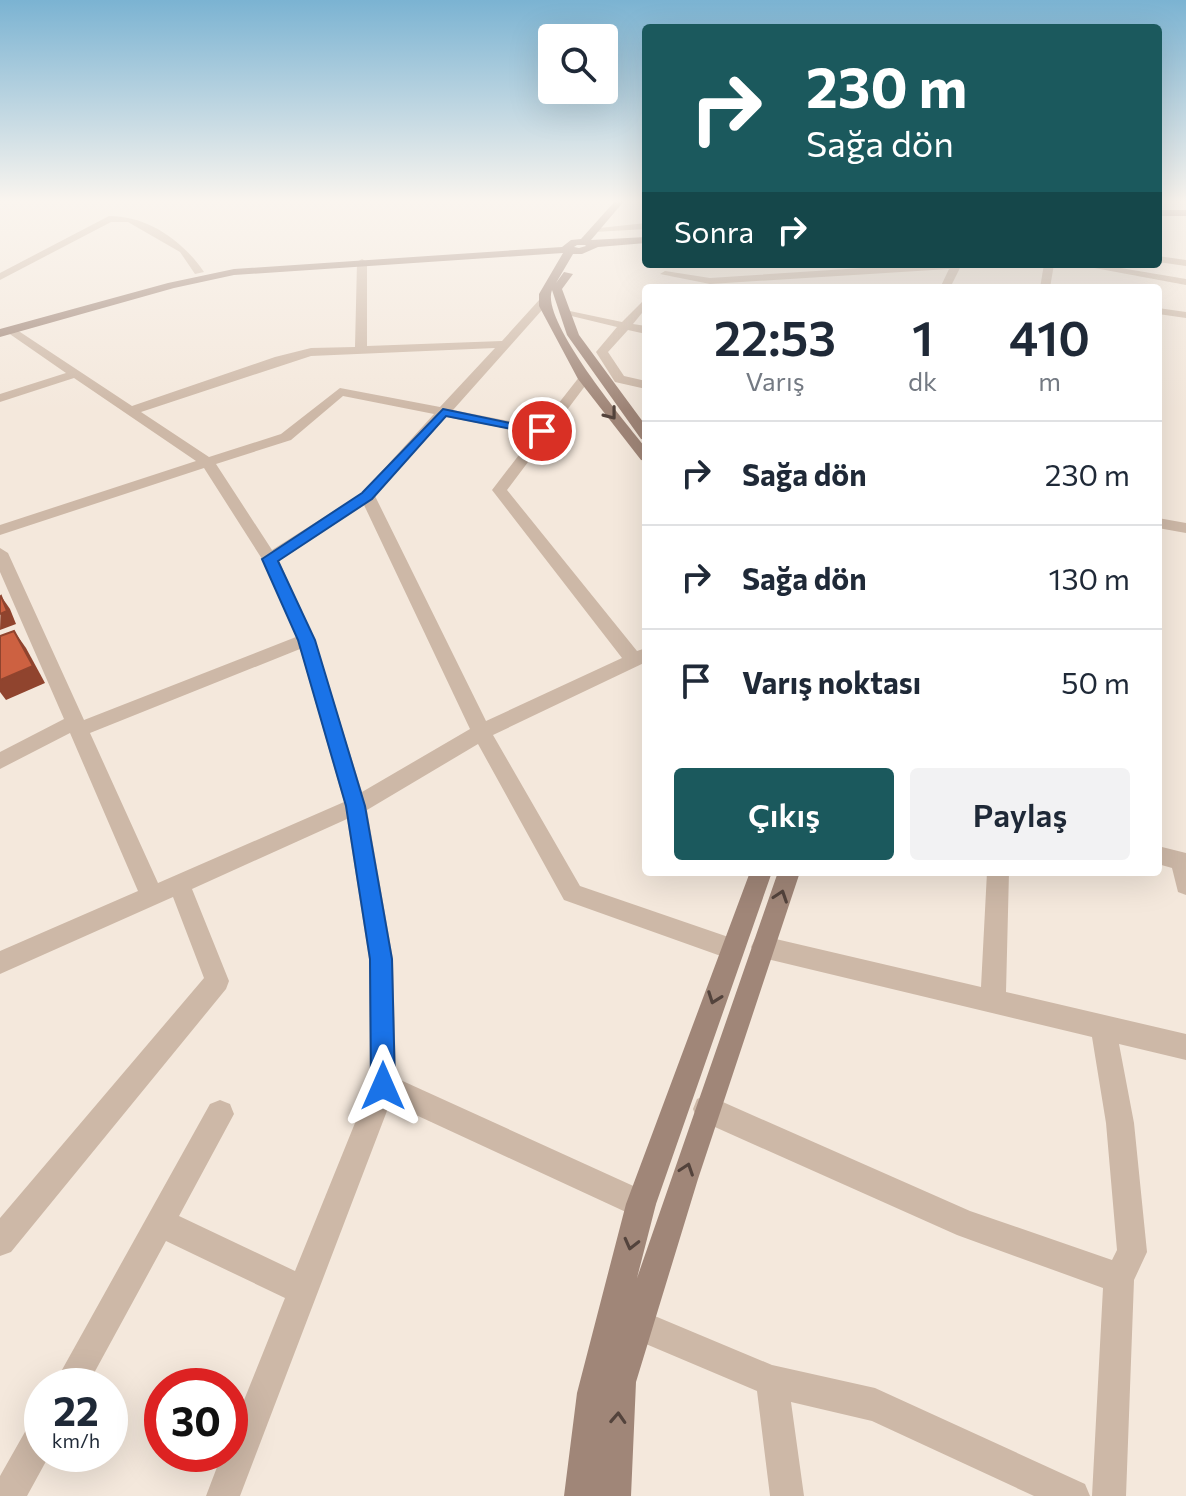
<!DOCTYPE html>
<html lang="tr">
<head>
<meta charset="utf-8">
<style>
	body { margin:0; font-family:Commissioner,sans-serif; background:#f2f2f3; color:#1f2937; height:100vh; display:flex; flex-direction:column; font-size:30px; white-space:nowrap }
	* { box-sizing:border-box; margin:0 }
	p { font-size:26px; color:#747a83 }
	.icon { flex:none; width:44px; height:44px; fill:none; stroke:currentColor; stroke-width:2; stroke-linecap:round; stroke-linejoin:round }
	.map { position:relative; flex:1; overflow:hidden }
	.drawer { position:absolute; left:642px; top:284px; width:520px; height:592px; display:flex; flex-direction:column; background:#fff; border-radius:8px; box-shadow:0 8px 32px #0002 }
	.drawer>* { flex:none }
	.top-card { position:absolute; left:642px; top:24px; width:520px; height:244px; border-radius:8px; box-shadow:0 8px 32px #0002; background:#1b595d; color:#fff; overflow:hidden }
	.controls { position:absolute; left:538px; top:24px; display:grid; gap:16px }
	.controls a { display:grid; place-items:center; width:80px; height:80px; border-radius:8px; background:#fff; box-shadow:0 8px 32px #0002; font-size:40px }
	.speed { position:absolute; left:24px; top:1368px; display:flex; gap:16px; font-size:40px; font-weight:700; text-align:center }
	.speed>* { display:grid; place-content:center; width:104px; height:104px; border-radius:50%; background:#fff; box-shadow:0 8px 32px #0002; line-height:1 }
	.speed small { font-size:20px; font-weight:400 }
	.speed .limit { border:12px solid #d22; background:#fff; color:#111 }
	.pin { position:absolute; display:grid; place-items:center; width:68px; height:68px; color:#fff; margin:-34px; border:4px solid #fff; border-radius:50%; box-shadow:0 2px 8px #0007 }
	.me { position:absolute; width:88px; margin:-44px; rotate:0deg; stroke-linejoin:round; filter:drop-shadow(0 0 6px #0008) }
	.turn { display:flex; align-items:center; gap:28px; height:168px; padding:0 32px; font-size:36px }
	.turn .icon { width:104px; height:104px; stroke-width:2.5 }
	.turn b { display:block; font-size:56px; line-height:68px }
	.then { display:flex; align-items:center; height:76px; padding:0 32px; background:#0003; gap:16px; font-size:30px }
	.eta { display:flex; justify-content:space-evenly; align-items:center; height:136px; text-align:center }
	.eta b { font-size:48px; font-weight:600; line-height:56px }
	.button { display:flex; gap:16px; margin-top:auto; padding:16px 32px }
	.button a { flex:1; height:92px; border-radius:8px; background:#1b595d; color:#fff; font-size:32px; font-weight:600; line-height:92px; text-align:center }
	.button a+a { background:#f2f2f3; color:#1f2937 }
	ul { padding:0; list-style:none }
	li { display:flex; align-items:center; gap:24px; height:104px; padding:0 32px; border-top:2px solid #e0e1e3 }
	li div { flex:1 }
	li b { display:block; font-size:30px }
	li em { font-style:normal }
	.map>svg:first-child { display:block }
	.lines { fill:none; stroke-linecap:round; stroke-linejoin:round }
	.street { fill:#cdb8a7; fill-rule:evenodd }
	.secondary { fill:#a08678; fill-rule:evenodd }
	.shaded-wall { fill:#90442e }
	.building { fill:#cd6141; stroke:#90442e; stroke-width:2 }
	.oneway { stroke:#53433c }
	.route { fill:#1a73e8; stroke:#114b97; stroke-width:2 }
</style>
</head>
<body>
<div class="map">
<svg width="1186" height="1496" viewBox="0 0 1186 1496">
	<rect width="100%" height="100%" fill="#f4e8dc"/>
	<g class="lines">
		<g class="street">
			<path d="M109 216C148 216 183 241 204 272L195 274 180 252 128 222H111L0 280V273Z"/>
			<path d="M646 223V229L595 232 590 229Z"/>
			<path d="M1158 256 1186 260V266L1158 262Z"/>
			<path d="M362 259 367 262V346L502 341 540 299 550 301 453 410 540 427 580 376H588V382L507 490 637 651 646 648V662L493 735 580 886 740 941 744 949 740 957 732 960 564 900 478 744 367 810 393 959 396 1078 651 1194 656 1204 651 1214 641 1219 390 1103 240 1496H206L222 1454H230V1435L285 1298 166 1241 87 1386H53L210 1104 220 1100 230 1104 234 1114 179 1216 295 1271 370 1086 369 959 347 819 192 889 229 981 226 989 11 1252 0 1256V1218L204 978 173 897 0 974V951L138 891 70 733 0 769V752L64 719 0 572V548L8 553 84 720 296 637 262 559 204 468 0 535V525L196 461 74 378 0 402V394L66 373 4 330 14 328 132 406 275 357 311 348 355 347 357 262ZM495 348 440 407 340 388 281 434 209 457 141 412 311 356ZM343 396 434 414 362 493 272 550 216 464 291 440ZM446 417 535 434 492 490 622 658 486 721 375 496ZM364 505 470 729 362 792 315 640 279 561ZM300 649 344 802 158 883 90 733Z"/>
			<path d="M923 264H962L950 288H940L949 269 710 284 660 274 665 271 710 278Z"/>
			<path d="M1044 264H1054L1050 288H1040Z"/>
			<path d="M1073 264H1097L1186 279V285Z"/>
			<path d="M646 298V308L633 324 646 326V334L628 330 608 352 624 376 646 381V389L615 382 596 352 617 327 559 313 565 310 622 322Z"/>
			<path d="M1158 308 1186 312V318L1158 314Z"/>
			<path d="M1158 518 1186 523V533L1158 528Z"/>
			<path d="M1158 846 1186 853V895L1178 892 1172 868 1158 864Z"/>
			<path d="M987 872H1009L1006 992 1186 1034V1060L1119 1044 1134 1123 1147 1252 1134 1280 1126 1496H1092L1103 1288 957 1235 697 1119 693 1109 697 1099 707 1095 970 1211 1112 1260 1117 1250 1106 1123 1092 1037 763 958 755 955 751 947 755 939 763 936 981 987Z"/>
			<path d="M638 1309 772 1365 875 1388 1085 1484 1090 1496H1034L872 1421 791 1402 804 1496H770L757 1391 627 1336 622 1325 627 1314Z"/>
			<path d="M42 1418V1454H50L27 1496H0V1476L30 1423Z"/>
		</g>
		<g class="secondary">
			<path d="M616 200H625L591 240 646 237V243L598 247 582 254H573L556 283 564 272 573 274 562 289 579 335 646 426V440L641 439 567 335 552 290C540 320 625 422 646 448V461L641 460 578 379 539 306V294L563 253 234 275 174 288 0 337V329L168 283 234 269 562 247 571 240 581 239ZM577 245H585L586 246 579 248 574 247Z"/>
			<rect x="1158" y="210" width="28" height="6"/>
			<path d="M750 872H772L656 1204 637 1278 778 872H800L698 1179 636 1382 631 1496H564L577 1393 626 1204Z"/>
		</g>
	</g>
	<g class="shaded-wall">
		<path d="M1 596 10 609 16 624 0 630Z"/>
		<path d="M14 631 26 648 45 683 6 700 0 692V680Z"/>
	</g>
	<g class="building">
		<path d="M1 596 7 611 0 614V597Z"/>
		<path d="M14 631 33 666 0 680V636Z"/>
	</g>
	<defs><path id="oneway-chevron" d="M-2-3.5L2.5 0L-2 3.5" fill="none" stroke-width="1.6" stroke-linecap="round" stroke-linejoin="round" transform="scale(2)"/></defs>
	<g class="oneway">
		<use href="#oneway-chevron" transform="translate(611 414) rotate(52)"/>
		<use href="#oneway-chevron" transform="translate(781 896) rotate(-71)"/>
		<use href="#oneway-chevron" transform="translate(714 998) rotate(110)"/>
		<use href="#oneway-chevron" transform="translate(687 1169) rotate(-71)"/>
		<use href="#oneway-chevron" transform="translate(631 1244) rotate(104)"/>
		<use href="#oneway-chevron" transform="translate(618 1418) rotate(-87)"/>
	</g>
	<linearGradient id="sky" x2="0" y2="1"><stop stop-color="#7bb3d2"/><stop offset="0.49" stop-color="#faf5ef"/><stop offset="1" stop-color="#faf5ef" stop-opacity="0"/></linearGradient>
	<rect width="1186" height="410" fill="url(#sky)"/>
	<path class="route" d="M443 409 548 431 542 435 446 416 372 499 278 561 315 640 365 806 392 959 395 1086 391 1094 383 1098 374 1094 371 1086 370 959 346 806 298 640 262 559 362 493Z"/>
</svg>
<div class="controls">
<a><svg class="icon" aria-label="search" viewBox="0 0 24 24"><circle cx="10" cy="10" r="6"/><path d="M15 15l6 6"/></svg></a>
</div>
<div class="speed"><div>22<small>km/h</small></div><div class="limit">30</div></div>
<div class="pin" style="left:542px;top:431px;background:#d93025"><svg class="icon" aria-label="arrive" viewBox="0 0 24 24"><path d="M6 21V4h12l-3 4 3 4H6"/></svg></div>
<svg class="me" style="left:383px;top:1086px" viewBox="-20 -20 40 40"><path d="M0-17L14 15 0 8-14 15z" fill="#1a73e8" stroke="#fff" stroke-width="4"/></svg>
<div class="top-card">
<div class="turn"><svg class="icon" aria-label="right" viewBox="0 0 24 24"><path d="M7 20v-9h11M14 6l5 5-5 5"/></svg><div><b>230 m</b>Sağa dön</div></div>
<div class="then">Sonra<svg class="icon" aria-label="right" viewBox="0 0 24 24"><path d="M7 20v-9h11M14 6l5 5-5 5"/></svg></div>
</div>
<section class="drawer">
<div class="eta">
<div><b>22:53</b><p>Varış</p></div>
<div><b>1</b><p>dk</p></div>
<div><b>410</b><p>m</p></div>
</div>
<ul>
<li><svg class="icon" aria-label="right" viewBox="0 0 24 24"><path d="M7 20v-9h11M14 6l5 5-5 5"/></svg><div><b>Sağa dön</b></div><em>230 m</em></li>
<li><svg class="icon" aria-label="right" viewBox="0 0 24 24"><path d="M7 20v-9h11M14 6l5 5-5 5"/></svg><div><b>Sağa dön</b></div><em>130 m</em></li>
<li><svg class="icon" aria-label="arrive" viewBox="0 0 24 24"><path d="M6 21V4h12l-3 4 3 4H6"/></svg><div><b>Varış noktası</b></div><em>50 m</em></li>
</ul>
<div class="button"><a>Çıkış</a><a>Paylaş</a></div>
</section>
</div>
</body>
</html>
